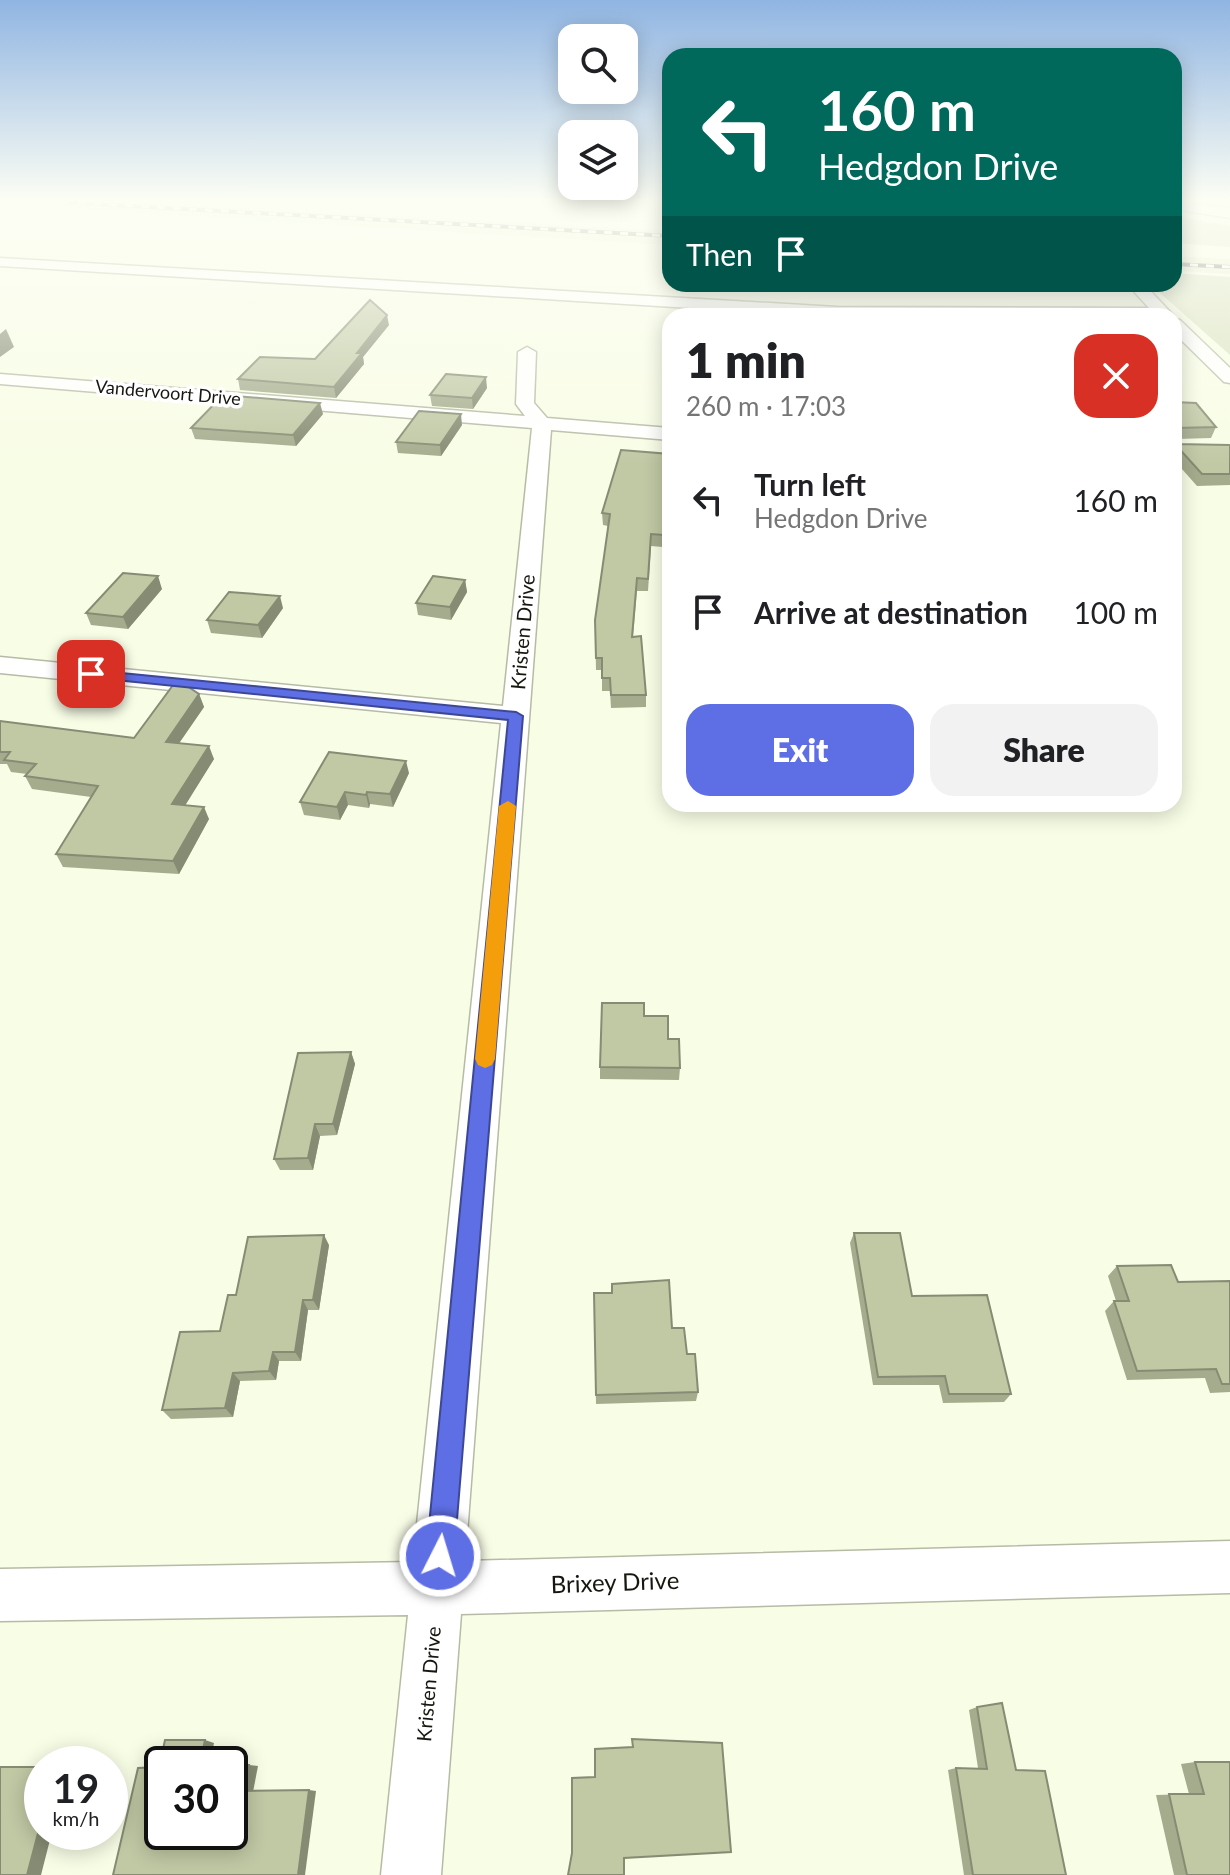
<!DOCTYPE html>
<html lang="en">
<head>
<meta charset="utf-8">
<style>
	body { margin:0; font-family:Lato,sans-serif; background:#f2f2f2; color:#202124; height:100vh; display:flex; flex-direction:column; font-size:30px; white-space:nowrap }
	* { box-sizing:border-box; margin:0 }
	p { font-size:26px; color:#757577 }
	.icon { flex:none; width:44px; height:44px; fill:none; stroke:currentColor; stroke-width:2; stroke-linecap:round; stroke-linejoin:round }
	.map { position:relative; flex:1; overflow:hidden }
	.sheet { position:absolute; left:662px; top:308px; width:520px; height:504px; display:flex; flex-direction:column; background:#fff; border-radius:24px; box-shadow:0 4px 20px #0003 }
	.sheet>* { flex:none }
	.banner { position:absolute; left:662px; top:48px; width:520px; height:244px; border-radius:24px; box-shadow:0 4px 20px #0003; background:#00695c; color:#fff; overflow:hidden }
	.fabs { position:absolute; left:558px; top:24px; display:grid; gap:16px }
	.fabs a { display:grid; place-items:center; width:80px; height:80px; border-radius:16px; background:#fff; box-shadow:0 4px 20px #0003; font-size:40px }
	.speed { position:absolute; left:24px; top:1746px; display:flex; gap:16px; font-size:40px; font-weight:700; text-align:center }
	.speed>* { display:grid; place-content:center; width:104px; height:104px; border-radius:50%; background:#fff; box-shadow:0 4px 20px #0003; line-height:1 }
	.speed small { font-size:20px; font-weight:400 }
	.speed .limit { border:4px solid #111; border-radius:12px; background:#fff; color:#111 }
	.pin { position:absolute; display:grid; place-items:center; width:68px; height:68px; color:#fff; margin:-34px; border-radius:16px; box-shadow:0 4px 12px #0006 }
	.me { position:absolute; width:88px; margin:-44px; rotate:5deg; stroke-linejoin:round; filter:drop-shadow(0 0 6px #0008) }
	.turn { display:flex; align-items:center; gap:28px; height:168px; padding:0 24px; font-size:36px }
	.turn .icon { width:104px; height:104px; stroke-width:2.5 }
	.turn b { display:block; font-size:56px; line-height:68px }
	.then { display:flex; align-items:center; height:76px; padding:0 24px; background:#0003; gap:16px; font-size:30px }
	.round { display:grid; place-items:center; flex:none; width:84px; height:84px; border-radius:24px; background:#f2f2f2 }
	.headline { display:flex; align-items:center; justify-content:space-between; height:136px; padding:0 24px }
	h1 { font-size:48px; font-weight:800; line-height:60px }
	.primary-button { display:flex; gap:16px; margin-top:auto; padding:16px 24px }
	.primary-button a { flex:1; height:92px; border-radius:24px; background:#5e6ee5; color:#fff; font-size:32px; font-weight:800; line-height:92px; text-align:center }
	.primary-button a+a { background:#f2f2f2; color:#202124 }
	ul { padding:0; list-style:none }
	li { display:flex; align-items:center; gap:24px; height:112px; padding:0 24px }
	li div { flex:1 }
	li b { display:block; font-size:30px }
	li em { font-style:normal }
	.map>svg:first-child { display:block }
	.built { fill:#eaf2d3 }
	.green { fill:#d9e1c0 }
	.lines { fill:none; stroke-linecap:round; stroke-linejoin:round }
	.minor-casing { stroke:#b6bba5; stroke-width:3 }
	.motorway-casing { stroke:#b6bba5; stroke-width:3 }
	.minor { fill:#fff; fill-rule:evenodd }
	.motorway { fill:#fff; fill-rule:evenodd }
	.rail-casing { stroke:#767a6b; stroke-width:4 }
	.rail { stroke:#fff; stroke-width:3; stroke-dasharray:8; stroke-linecap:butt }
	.wall { fill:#a5ac8d }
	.shaded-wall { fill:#868c73 }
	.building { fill:#c0c8a4; stroke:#868c73; stroke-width:2 }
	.route { fill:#5e6ee5; stroke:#3d4895; stroke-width:2 }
	.slow { fill:#f59e0b }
	.labels { text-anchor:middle; stroke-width:7; stroke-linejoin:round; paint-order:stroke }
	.far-street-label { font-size:18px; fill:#161810; stroke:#fff }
	.street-label { font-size:20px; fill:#161810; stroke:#fff }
	.near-street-label { font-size:24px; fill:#161810; stroke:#fff }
</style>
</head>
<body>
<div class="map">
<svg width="1230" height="1875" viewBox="0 0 1230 1875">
	<rect width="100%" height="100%" fill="#f8fde6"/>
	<g class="built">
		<path d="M0 203H155L670 231V245L0 205Z"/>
		<path d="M1174 256 1230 259V274L1174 271Z"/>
	</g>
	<g class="green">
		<path d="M1174 216 1230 226V247L1174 243Z"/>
		<path d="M1174 273 1230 277V355L1150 284H1174Z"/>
	</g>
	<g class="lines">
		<g class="minor-casing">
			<g id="minor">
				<path d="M0 258 837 307 1149 308 1127 284H1144L1174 316H823L0 266Z"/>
				<path d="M1174 319 1180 320 1230 368V383L1224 382 1174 333Z"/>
				<path d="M527 347 536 352 534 403 547 418 670 428V440L551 430 465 1561 1230 1541V1593L461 1614 441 1875H381L408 1615 0 1621V1569L413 1562 501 723 0 673V657L503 706 532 428 0 384V374L525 416 516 404 518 352Z"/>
			</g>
		</g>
		<g class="motorway-casing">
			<path id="motorway" d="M1174 202 1230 208V218L1174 209Z"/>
		</g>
		<use href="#minor" class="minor"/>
		<use href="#motorway" class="motorway"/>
		<g class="rail-casing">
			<g id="rail">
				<path d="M61 202 670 236"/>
				<path d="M1174 264 1230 267"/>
			</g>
		</g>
		<use href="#rail" class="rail"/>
	</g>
	<g class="wall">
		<path d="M389 325 363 357 364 364 336 398 240 390 238 379 315 359Z"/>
		<path d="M487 388 473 409 432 406 430 395Z"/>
		<path d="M1174 402 1216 427 1211 438 1176 439V444L1230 445V485L1197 486 1174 460Z"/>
		<path d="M323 414 296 446 195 439 191 428Z"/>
		<path d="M462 425 441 456 398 453 396 442Z"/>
		<path d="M670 454 663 547 651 546 648 591H637L633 637 646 695V707L611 708 610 691H602V670H596L595 620 608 526 603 525 602 513Z"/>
		<path d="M465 580 467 592 451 620 418 615 416 603Z"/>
		<path d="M162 589 128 629 91 625 86 613Z"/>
		<path d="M283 608 262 638 211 633 207 620Z"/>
		<path d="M199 694 204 707 179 743 214 759 185 805 209 819 179 874 63 867 56 854 91 797 32 789 25 776 27 774 11 772 7 764H0V721L134 738Z"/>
		<path d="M409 773 393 807 370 804 369 808 348 805 340 820 304 815 300 802Z"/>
		<path d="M644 1016 668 1039 680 1068 679 1080 600 1079V1067Z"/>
		<path d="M351 1052 355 1064 337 1135 320 1136 313 1170H280L274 1159Z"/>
		<path d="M854 1233 912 1296 1011 1394 1004 1402 943 1403 939 1385H873L850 1243Z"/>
		<path d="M329 1245 319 1310H308L301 1361H279L276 1380 240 1381 233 1417 171 1419 162 1410 220 1331 236 1295Z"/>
		<path d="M1117 1266 1178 1282 1230 1281V1392L1210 1393 1205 1378 1127 1380 1105 1311 1114 1301H1116L1108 1276Z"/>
		<path d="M594 1293 672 1328 687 1354 698 1392 696 1401 596 1404Z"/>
		<path d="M977 1707 1016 1770 1066 1875H964L948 1770 956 1768H978L969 1710Z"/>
		<path d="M1195 1762 1230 1875H1174L1156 1795 1189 1794 1181 1764Z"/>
	</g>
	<g class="shaded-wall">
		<path d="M387 315 389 325 363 357 364 364 336 398 334 387 357 353Z"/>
		<path d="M6 329 14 347 0 357V334Z"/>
		<path d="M486 377 487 388 473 409 472 398Z"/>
		<path d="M320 403 323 414 296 446 293 435Z"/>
		<path d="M461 414 462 425 441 456 440 445Z"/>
		<path d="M670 505V515L663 547 664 535Z"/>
		<path d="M158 576 162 589 128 629 123 617Z"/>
		<path d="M465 580 467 592 451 620 450 607Z"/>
		<path d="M280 596 283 608 262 638 258 625Z"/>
		<path d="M199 694 204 707 171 755 166 742Z"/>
		<path d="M209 746 214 759 178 817 172 804Z"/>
		<path d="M406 761 409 773 393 807 390 794Z"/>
		<path d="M345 792 348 805 340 820 337 807Z"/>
		<path d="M367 792 370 804 369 808 366 795Z"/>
		<path d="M204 807 209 819 179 874 173 861Z"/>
		<path d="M351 1052 355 1064 337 1135 333 1124Z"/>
		<path d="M315 1124 320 1136 313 1170 308 1158Z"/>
		<path d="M324 1235 329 1245 319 1310 313 1300Z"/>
		<path d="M303 1300 308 1310 301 1361 295 1352Z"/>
		<path d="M273 1352 279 1361 276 1380 269 1371Z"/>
		<path d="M233 1373 240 1381 233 1417 225 1408Z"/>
		<path d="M205 1740 214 1743 210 1764H200Z"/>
		<path d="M249 1765 258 1766 253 1792 244 1791Z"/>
		<path d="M309 1790 316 1791 305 1875H298Z"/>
		<path d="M42 1818V1832H52L41 1875H27Z"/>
	</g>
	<g class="building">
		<path d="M370 300 387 315 357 353H362L334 387 238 379 260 357 315 359Z"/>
		<path d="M446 374 486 377 472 398 430 395Z"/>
		<path d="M223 395 320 403 293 435 191 428Z"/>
		<path d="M1174 402 1196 403 1216 427 1176 428V444L1230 445V474H1202L1174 443Z"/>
		<path d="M419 411 461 414 440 445 396 442Z"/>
		<path d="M621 450 670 454V505L664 535 651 534 648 579 637 578 632 637 641 636 646 695H611L610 678H602V658H596L595 620 610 514 602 513Z"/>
		<path d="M123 573 158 576 123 617 86 613Z"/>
		<path d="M433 576 465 580 450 607 416 603Z"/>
		<path d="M229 592 280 596 258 625 207 620Z"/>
		<path d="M176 681 181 682 199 694 166 742 209 746 172 804 204 807 173 861 56 854 98 786 25 776 36 764 4 760 10 752H0V721L134 738Z"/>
		<path d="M329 752 406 761 390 794 367 792 366 795 345 792 337 807 300 802Z"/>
		<path d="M602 1003H644V1016H668V1039H679L680 1068 600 1067Z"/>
		<path d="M351 1052 333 1124H315L308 1158 274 1159 298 1053Z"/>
		<path d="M854 1233H900L912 1296 987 1295 1011 1394H949L945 1376 878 1377Z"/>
		<path d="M324 1235 313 1300H303L295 1352H273L269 1371 233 1373 225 1408 162 1410 180 1332 220 1331 228 1295H236L248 1237Z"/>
		<path d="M1171 1265 1178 1282 1230 1281V1384H1222L1216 1369 1137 1371 1114 1301H1129L1117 1266Z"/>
		<path d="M669 1280 672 1328H684L687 1354H695L698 1392 596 1395 594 1293H612V1284Z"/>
		<path d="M1002 1703 1016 1770 1045 1771 1066 1875H973L956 1768 987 1769 977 1707Z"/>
		<path d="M632 1739 722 1743 731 1852 624 1858V1875H568L572 1853V1778L595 1777V1749L633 1747Z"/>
		<path d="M165 1740H205L200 1764H162V1832H230V1765H249L244 1791 309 1790 298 1875H113L138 1768 159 1767Z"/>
		<path d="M1195 1762H1230V1875H1187L1169 1794H1204Z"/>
		<path d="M0 1767H42V1818L27 1875H0Z"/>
	</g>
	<linearGradient id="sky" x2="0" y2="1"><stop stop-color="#90b5e2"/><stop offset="0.43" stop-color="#fcfef4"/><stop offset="1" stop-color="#fcfef4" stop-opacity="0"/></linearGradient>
	<rect width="1230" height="465" fill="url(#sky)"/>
	<path class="route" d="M91 670 516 712 523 716 454 1556 450 1566 440 1570 430 1566 426 1556 508 720 86 677 84 674Z"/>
	<path class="slow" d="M508 801 516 806 495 1059 492 1065 485 1068 478 1065 475 1059 499 806Z"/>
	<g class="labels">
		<g class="far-street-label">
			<text transform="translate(168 393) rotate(5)" y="6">Vandervoort Drive</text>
		</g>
		<g class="street-label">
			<text transform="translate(523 632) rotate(-85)" y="7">Kristen Drive</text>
			<text transform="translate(429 1684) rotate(-85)" y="7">Kristen Drive</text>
		</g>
		<g class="near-street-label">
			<text transform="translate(615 1583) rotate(-2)" y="8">Brixey Drive</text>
		</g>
	</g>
</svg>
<div class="fabs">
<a><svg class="icon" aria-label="search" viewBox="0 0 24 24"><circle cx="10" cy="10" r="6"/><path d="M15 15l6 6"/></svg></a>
<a><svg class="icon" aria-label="layers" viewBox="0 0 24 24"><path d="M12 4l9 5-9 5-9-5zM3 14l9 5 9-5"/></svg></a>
</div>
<div class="speed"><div>19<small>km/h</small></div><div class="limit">30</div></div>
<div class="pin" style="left:91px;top:674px;background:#d93025"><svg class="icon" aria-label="arrive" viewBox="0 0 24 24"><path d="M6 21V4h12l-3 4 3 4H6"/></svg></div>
<svg class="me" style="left:440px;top:1556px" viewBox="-20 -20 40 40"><circle r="17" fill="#5e6ee5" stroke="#fff" stroke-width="3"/><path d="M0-11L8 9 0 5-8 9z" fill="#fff"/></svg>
<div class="banner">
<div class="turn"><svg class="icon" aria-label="left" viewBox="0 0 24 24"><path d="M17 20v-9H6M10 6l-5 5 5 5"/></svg><div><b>160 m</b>Hedgdon Drive</div></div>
<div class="then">Then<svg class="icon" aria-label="arrive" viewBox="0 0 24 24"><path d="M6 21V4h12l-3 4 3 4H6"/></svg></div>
</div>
<section class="sheet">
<div class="headline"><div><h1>1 min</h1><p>260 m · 17:03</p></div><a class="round" style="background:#d93025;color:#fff"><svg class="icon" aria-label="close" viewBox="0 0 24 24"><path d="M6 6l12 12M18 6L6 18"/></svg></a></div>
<ul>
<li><svg class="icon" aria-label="left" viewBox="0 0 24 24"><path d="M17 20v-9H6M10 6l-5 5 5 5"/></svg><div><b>Turn left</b><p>Hedgdon Drive</p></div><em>160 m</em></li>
<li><svg class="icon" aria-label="arrive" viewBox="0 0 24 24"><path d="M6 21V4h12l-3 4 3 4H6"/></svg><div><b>Arrive at destination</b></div><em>100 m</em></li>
</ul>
<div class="primary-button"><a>Exit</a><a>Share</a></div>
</section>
</div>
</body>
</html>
